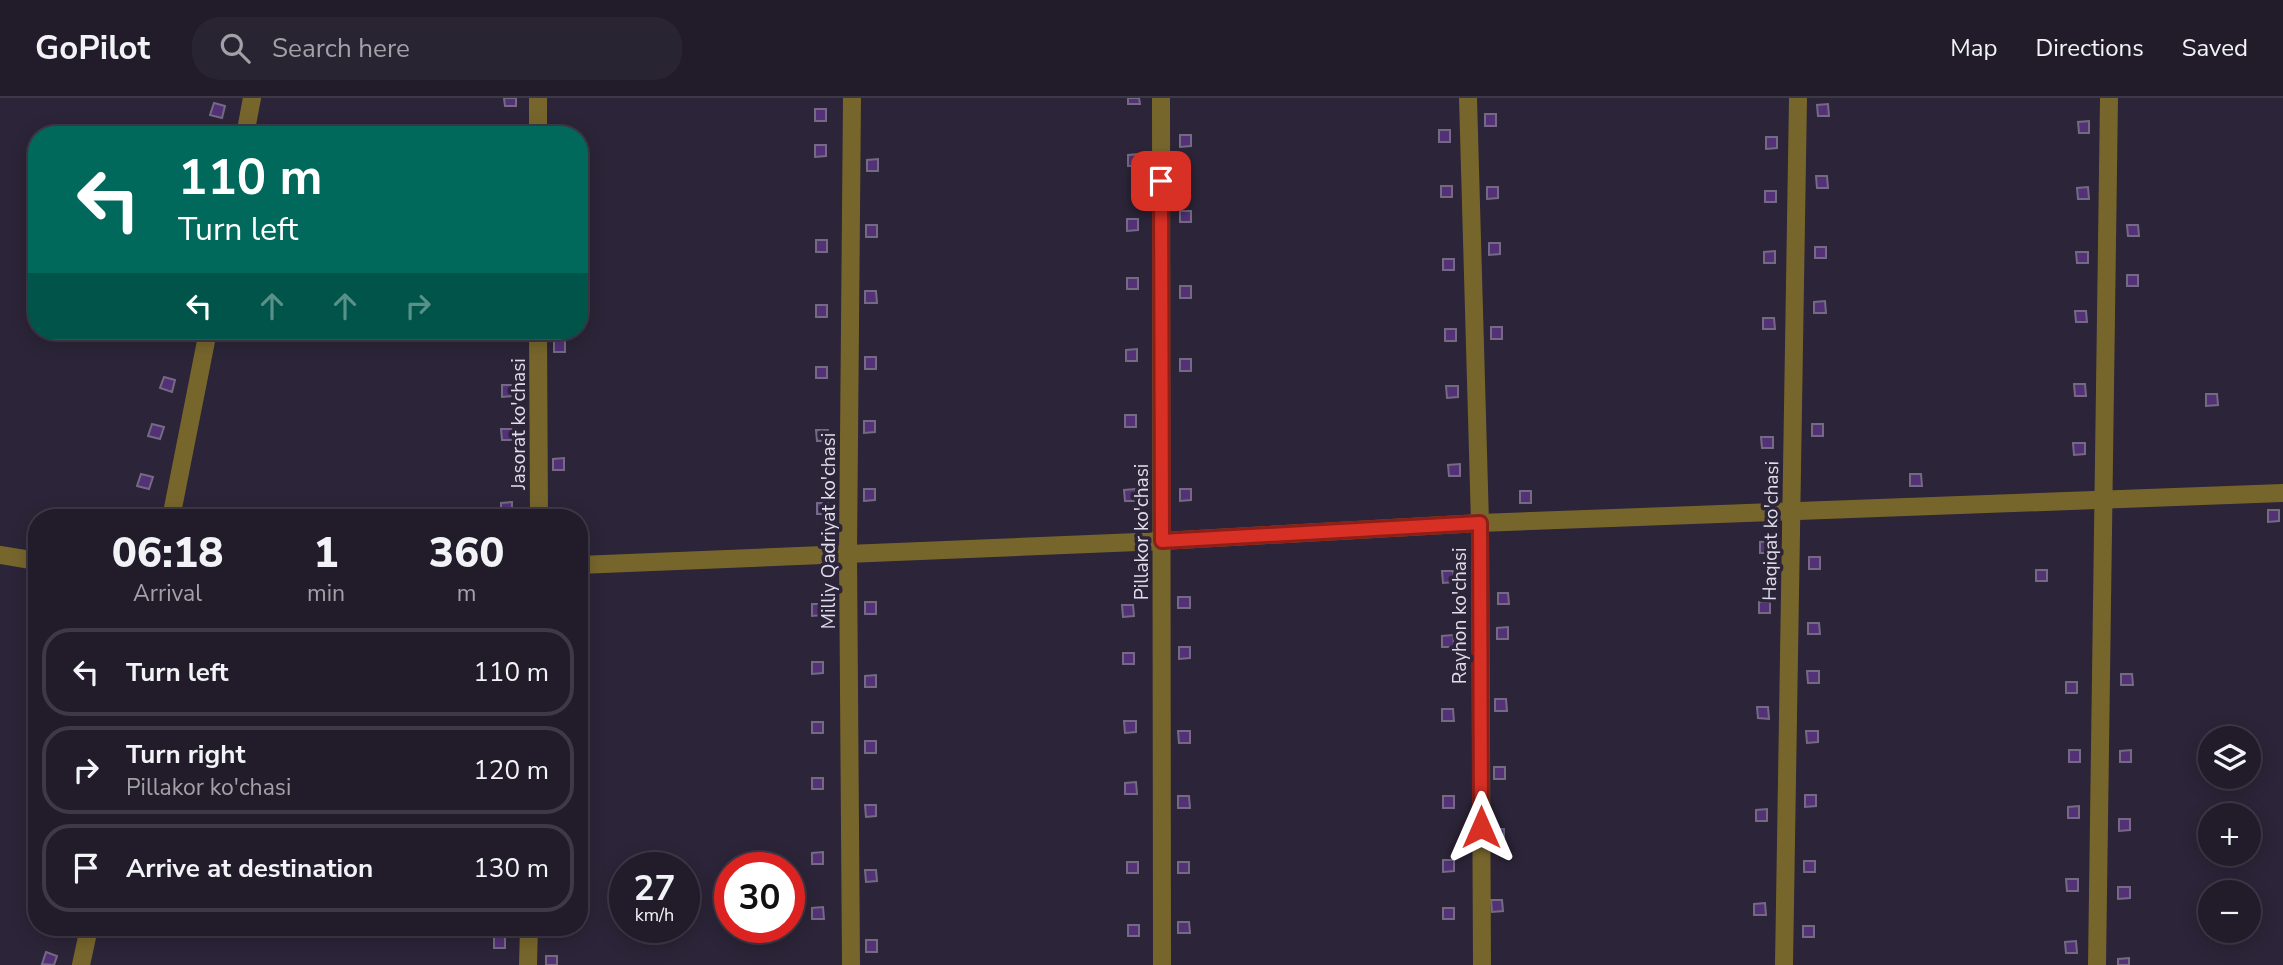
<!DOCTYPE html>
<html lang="en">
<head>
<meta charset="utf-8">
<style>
	body { margin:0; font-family:"Nunito Sans",sans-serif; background:#292432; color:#f1f3f6; height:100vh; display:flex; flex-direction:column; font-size:26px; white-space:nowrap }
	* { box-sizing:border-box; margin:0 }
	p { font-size:23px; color:#a2a1a8 }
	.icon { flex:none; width:38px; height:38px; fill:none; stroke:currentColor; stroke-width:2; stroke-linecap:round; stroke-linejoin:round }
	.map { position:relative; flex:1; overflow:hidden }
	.details { position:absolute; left:28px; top:411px; width:560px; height:427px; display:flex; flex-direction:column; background:#211b2a; border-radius:28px; box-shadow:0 4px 18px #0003,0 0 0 2px #3e3947 }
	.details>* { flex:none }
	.banner { position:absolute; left:28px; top:28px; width:560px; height:214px; border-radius:28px; box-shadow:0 4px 18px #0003,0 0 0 2px #3e3947; background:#00695c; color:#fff; overflow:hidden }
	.tools { position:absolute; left:2198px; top:628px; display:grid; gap:14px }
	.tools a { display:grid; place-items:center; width:63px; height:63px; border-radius:50%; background:#211b2a; box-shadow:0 4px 18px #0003,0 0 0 2px #3e3947; font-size:35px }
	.speed { position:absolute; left:609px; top:754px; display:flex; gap:14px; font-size:35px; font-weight:700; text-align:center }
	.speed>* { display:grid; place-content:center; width:91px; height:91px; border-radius:50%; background:#211b2a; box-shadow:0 4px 18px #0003,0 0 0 2px #3e3947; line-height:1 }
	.speed small { font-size:18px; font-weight:400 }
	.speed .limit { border:10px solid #d22; background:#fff; color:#111 }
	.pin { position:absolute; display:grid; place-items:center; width:60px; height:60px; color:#fff; margin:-30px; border-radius:14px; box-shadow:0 4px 10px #0006 }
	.me { position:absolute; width:77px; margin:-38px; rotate:0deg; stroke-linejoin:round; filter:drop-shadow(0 0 5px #0008) }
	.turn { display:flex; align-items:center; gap:24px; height:147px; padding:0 35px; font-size:32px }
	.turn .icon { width:91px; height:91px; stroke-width:2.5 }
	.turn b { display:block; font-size:49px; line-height:60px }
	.lanes { display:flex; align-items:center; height:66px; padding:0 35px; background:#0003; justify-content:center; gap:35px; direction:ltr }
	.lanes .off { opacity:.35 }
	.eta { display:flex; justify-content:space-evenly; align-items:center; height:119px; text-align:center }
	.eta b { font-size:42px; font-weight:800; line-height:49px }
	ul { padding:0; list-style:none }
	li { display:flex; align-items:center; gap:21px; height:88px; margin:0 14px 10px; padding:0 21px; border:4px solid #3e3947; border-radius:28px }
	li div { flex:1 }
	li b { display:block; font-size:26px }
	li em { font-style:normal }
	header { display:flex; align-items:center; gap:42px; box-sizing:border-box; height:98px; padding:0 35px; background:#211b2a; border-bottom:2px solid #3e3947 }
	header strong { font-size:33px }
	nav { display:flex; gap:38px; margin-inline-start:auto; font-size:24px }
	.search { width:490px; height:63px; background:#292432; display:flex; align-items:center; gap:18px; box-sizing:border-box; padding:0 24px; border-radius:28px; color:#a2a1a8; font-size:26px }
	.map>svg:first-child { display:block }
	.building { fill:#523177; stroke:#746b83; stroke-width:2 }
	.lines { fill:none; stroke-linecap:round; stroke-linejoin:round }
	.minor { stroke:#77662c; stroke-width:18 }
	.route-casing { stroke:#8d1f18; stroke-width:18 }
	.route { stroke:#d93025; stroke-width:12 }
	.labels { text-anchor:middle; stroke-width:7; stroke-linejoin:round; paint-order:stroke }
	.street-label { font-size:19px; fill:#e0dcea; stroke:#2c2438 }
</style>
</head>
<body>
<header>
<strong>GoPilot</strong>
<div class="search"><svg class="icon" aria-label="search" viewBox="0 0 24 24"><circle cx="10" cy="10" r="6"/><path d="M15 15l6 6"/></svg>Search here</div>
<nav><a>Map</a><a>Directions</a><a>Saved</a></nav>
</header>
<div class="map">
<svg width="2283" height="867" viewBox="0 0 2283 867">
	<rect width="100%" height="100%" fill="#2c2438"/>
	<g class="building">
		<path d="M504 0H516V8H505Z"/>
		<path d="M1128 0H1139L1140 6H1128Z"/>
		<path d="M214 5 225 8 222 20 210 17Z"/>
		<path d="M1828 6 1829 18H1818L1817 7Z"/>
		<rect x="815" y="11" width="11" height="12"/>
		<rect x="1485" y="16" width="11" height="12"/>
		<path d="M2089 23V35H2079L2078 24Z"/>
		<rect x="1439" y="32" width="11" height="12"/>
		<path d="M1180 37H1191V48L1180 49Z"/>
		<path d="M1766 39H1777V50L1766 51Z"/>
		<path d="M815 47H826V58L815 59Z"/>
		<path d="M1139 56V68H1128V57Z"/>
		<path d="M878 61V73H867V62Z"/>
		<path d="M1816 78H1827L1828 90H1817Z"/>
		<rect x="1441" y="88" width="11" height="11"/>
		<path d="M1487 89H1498V100L1487 101Z"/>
		<path d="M2088 89 2089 101H2078L2077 90Z"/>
		<rect x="1765" y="93" width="11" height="11"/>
		<rect x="1180" y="113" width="11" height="11"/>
		<path d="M1127 121H1138V132L1127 133Z"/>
		<rect x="866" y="127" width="11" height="12"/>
		<path d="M2127 127H2138L2139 138H2128Z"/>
		<rect x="816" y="142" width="11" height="12"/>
		<path d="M1489 145H1500V156L1489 157Z"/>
		<rect x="1815" y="149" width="11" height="11"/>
		<path d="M1775 153V165H1764V154Z"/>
		<path d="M2076 154H2088V165H2077Z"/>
		<rect x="1443" y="161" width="11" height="11"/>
		<rect x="2127" y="177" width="11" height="11"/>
		<rect x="1127" y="180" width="11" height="11"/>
		<rect x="1180" y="188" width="11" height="12"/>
		<path d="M865 193H876L877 205H865Z"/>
		<path d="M1825 203 1826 215H1814V204Z"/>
		<rect x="816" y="207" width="11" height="12"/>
		<path d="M2075 213H2086L2087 224H2076Z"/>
		<path d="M1763 220H1774L1775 231H1763Z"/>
		<rect x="1491" y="229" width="11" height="12"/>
		<rect x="1445" y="231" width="11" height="12"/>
		<rect x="554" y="243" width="11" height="11"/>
		<path d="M1137 251V263H1126V252Z"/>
		<rect x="865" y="259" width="11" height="12"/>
		<rect x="1180" y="261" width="11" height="12"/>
		<rect x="816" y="269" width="11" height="11"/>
		<path d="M164 279 175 282 172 294 160 290Z"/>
		<path d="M2074 286H2085L2086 298H2075Z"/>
		<path d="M502 287H513V298L502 299Z"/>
		<path d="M1446 288H1458V299L1447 300Z"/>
		<path d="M2206 296H2217L2218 307 2206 308Z"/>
		<rect x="1125" y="317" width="11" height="12"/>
		<path d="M864 323H875V334L864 335Z"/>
		<path d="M152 326 164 329 160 341 148 338Z"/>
		<rect x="1812" y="326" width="11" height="12"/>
		<path d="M501 331H513V342H502Z"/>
		<path d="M816 332H828V343H817Z"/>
		<path d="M1761 339H1773V350H1762Z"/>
		<path d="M2073 345H2085V356L2074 357Z"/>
		<path d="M564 360V372H553V361Z"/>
		<path d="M1460 366V378H1449L1448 367Z"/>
		<path d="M141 376 153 379 149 391 137 388Z"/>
		<path d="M1910 376H1921L1922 388H1910Z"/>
		<path d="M864 391H875V402L864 403Z"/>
		<path d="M1135 391 1136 403H1125L1124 392Z"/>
		<path d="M1180 391H1191V402L1180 403Z"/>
		<rect x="1520" y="393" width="11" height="12"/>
		<path d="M512 404V416H501V405Z"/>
		<rect x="817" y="405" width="11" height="11"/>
		<path d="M2268 412H2279V423L2268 424Z"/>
		<path d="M1771 443V455H1760V444Z"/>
		<rect x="1809" y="459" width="11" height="12"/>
		<rect x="2036" y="472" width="11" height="11"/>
		<path d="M1442 473H1453L1454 484 1443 485Z"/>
		<path d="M1498 495H1508L1509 506H1498Z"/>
		<rect x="1178" y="499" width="12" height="11"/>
		<rect x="865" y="504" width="11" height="12"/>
		<rect x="1759" y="504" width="11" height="11"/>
		<path d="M812 506H823V517L812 518Z"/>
		<path d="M1122 507H1133L1134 518 1123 519Z"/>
		<path d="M1808 525H1819L1820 536H1808Z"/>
		<path d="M1508 529V541H1497V530Z"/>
		<path d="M1453 537 1454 549H1442V538Z"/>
		<path d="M1179 549H1190V560L1179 561Z"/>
		<rect x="1123" y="555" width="11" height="11"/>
		<path d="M812 564H823V575L812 576Z"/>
		<path d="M1807 573H1819V585H1808Z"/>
		<path d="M2121 576H2132L2133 587H2121Z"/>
		<path d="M876 577V589H865V578Z"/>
		<rect x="2066" y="584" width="11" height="11"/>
		<path d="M1495 601H1506L1507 613H1495Z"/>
		<path d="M1757 609H1768L1769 621 1758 620Z"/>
		<path d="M1442 611H1453L1454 623H1442Z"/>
		<path d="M1124 623H1136V634L1125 635Z"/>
		<rect x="812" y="624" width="11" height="11"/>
		<path d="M1178 633H1190V645H1179Z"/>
		<path d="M1806 633H1818V644L1807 645Z"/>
		<rect x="865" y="643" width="11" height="12"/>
		<rect x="2069" y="652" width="11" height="12"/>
		<path d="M2131 652V664H2120V653Z"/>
		<rect x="1494" y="669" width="11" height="12"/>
		<rect x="812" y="680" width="11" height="11"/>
		<path d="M1136 684 1137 696H1125V685Z"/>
		<path d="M1805 697H1816V708L1805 709Z"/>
		<path d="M1178 698H1189L1190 710H1178Z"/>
		<rect x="1443" y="698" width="11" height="12"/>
		<path d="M865 707H876V718L866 719Z"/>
		<path d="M2079 708V720H2068V709Z"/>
		<path d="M1767 711V723H1756V712Z"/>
		<path d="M2119 721H2130V732L2119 733Z"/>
		<path d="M1493 731H1504V742L1493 743Z"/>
		<path d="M823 754V766H812V755Z"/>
		<path d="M1443 762H1454V773L1443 774Z"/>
		<rect x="1804" y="763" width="11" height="11"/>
		<rect x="1127" y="764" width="11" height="11"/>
		<rect x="1178" y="764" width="11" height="11"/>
		<path d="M865 772H876L877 783 866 784Z"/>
		<path d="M2066 781H2078V793H2067Z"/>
		<path d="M2118 789H2130V800L2118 801Z"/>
		<path d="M1491 802H1502L1503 813 1492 814Z"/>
		<path d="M1765 805 1766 817H1754V806Z"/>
		<path d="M823 809 824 821H812V810Z"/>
		<rect x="1443" y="810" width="11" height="11"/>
		<path d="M1178 824H1189L1190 835H1178Z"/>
		<rect x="1128" y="827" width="11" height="11"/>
		<rect x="1803" y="828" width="11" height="11"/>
		<path d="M505 838V850H494V839Z"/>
		<rect x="866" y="842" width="11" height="12"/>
		<path d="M2076 843 2077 855H2066L2065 844Z"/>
		<path d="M46 854 57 858 54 867 42 866Z"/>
		<rect x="546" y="858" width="11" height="9"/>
		<path d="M2129 860V867H2118V861Z"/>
	</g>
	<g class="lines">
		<g class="minor">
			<path d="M538 0V37"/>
			<path d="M1161 0 1162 867"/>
			<path d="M1468 0 1480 425 1482 867"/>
			<path d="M245 37 252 0"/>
			<path d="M538 233 539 420"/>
			<path d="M171 420 208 233"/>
			<path d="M0 457 37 463"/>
			<path d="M579 467 1162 443 1480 425 2283 395"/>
			<path d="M81 867 89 830"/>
			<path d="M528 867 529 830"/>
			<path d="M851 867 848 455 852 0"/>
			<path d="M1784 867 1798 0"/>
			<path d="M2097 867 2109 0"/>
		</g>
	</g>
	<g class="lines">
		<g class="route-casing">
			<path id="route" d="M1161 83 1162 443 1480 425 1481 729"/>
		</g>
		<use href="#route" class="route"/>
	</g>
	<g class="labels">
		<g class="street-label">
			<text transform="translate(518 326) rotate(-90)" y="7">Jasorat ko'chasi</text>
			<text transform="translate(828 433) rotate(-90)" y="7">Milliy Qadriyat ko'chasi</text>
			<text transform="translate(1770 433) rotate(-89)" y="7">Haqiqat ko'chasi</text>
			<text transform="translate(1141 434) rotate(-90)" y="7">Pillakor ko'chasi</text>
			<text transform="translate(1459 518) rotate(-90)" y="7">Rayhon ko'chasi</text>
		</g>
	</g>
</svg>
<div class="tools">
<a><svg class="icon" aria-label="layers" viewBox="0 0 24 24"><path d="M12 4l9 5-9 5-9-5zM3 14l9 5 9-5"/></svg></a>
<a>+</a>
<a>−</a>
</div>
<div class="speed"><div>27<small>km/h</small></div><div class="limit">30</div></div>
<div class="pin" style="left:1161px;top:83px;background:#d93025"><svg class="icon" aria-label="arrive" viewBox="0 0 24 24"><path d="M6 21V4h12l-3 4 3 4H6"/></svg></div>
<svg class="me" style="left:1481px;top:729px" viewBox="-20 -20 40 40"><path d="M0-17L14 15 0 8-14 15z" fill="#d93025" stroke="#fff" stroke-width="4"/></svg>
<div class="banner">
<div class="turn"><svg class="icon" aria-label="left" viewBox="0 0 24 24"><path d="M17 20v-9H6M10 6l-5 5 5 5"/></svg><div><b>110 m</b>Turn left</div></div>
<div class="lanes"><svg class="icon" aria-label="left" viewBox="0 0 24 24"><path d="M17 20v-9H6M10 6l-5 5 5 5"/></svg><svg class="icon off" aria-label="ahead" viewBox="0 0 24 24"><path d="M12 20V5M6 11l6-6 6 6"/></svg><svg class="icon off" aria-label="ahead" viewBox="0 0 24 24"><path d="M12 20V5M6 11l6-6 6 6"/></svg><svg class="icon off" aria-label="right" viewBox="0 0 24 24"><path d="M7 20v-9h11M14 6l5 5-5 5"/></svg></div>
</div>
<section class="details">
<div class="eta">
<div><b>06:18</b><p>Arrival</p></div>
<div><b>1</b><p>min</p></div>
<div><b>360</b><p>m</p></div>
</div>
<ul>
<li><svg class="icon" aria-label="left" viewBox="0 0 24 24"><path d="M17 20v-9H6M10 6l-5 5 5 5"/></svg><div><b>Turn left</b></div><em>110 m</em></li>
<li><svg class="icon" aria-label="right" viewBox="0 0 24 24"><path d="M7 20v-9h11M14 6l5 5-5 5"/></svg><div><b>Turn right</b><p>Pillakor ko'chasi</p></div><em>120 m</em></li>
<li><svg class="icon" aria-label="arrive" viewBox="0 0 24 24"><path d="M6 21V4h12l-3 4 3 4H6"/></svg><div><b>Arrive at destination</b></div><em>130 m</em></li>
</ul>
</section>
</div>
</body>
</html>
